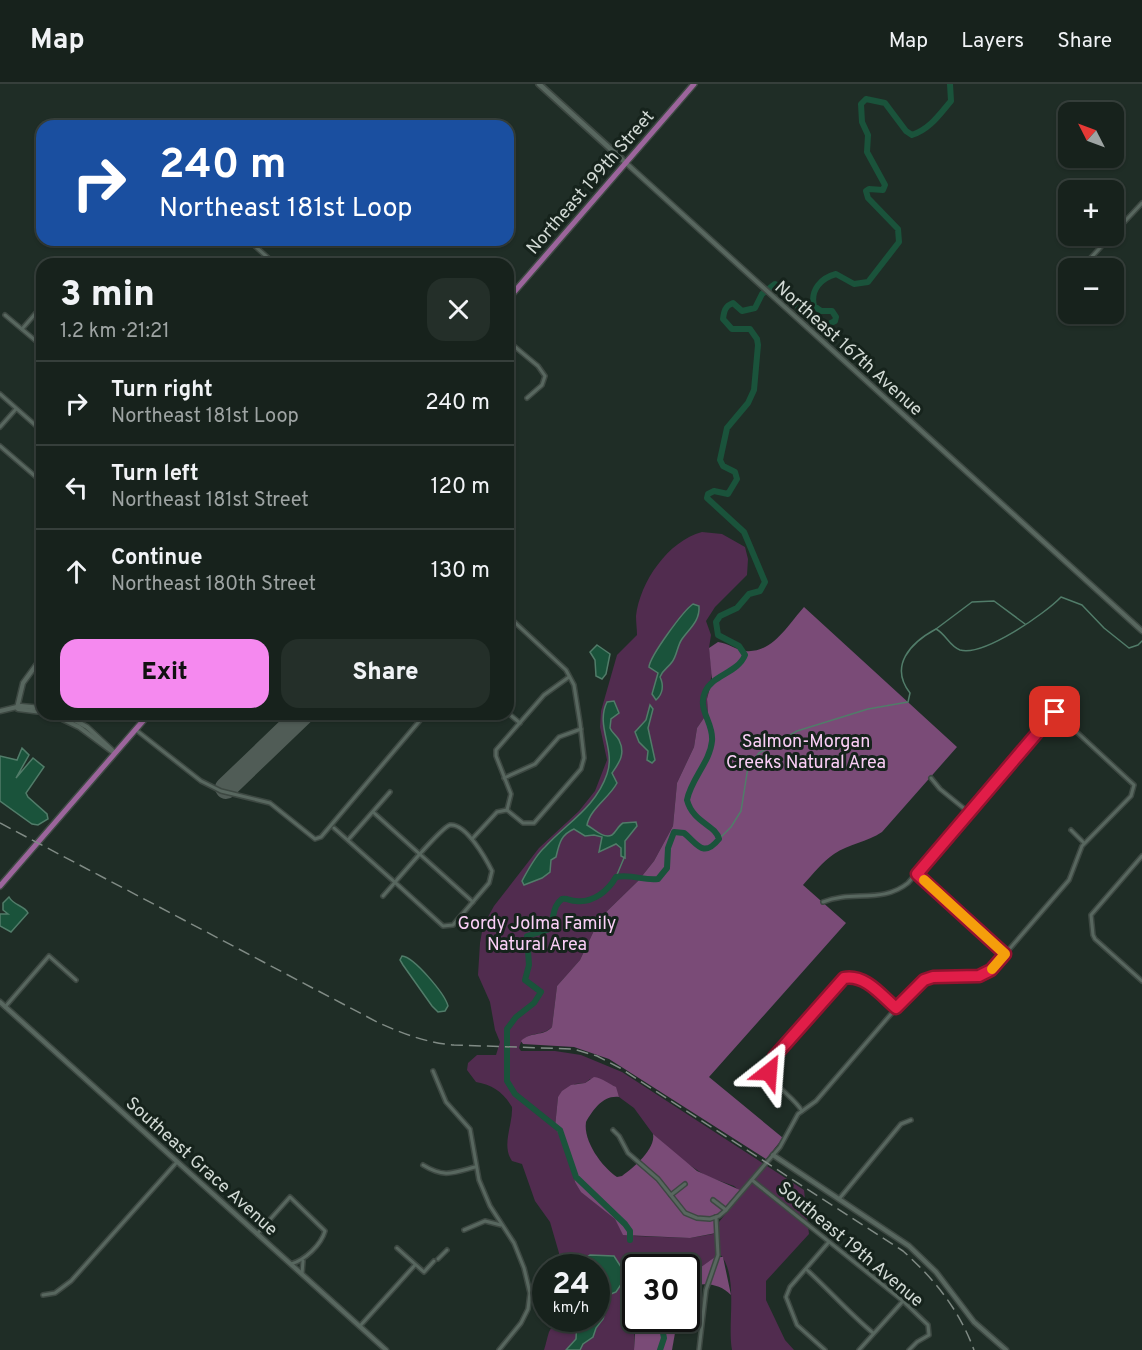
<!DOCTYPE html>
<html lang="en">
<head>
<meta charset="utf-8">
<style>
	body { margin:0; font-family:Overpass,sans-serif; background:#242f29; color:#f1f3f6; height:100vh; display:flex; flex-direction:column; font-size:22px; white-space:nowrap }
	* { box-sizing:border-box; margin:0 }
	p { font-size:20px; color:#9ea4a3 }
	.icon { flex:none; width:33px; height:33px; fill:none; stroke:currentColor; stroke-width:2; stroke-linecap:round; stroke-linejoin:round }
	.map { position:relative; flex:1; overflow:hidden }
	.side { position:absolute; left:36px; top:174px; width:478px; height:462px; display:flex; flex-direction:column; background:#17221c; border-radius:18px; box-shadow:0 2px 4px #0004,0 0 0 2px #363f3b }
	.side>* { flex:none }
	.top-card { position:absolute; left:36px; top:36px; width:478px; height:126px; border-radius:18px; box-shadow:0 2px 4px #0004,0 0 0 2px #363f3b; background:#1a4fa0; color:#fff; overflow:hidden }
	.needle { width:39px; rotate:312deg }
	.controls { position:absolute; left:1058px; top:18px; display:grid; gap:12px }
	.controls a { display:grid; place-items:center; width:66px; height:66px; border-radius:12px; background:#17221c; box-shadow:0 2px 4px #0004,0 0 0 2px #363f3b; font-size:30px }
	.speed { position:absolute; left:532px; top:1170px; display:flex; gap:12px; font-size:30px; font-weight:700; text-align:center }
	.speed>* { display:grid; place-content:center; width:78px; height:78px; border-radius:50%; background:#17221c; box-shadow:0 2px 4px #0004,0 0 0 2px #363f3b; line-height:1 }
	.speed small { font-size:15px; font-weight:400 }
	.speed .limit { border:3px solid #111; border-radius:9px; background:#fff; color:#111 }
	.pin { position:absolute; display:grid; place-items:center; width:51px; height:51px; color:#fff; margin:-26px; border-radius:12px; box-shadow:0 3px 9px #0006 }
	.me { position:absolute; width:66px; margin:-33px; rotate:28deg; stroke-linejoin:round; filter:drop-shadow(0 0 4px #0008) }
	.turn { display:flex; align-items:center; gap:21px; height:126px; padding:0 24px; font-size:27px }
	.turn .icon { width:78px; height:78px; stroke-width:2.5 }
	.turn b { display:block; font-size:42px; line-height:51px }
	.round { display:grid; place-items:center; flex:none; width:63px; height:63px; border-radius:18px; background:#242f29 }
	.headline { display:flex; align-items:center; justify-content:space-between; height:102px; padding:0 24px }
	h1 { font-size:36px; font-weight:800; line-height:45px }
	.button { display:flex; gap:12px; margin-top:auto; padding:12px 24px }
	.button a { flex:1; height:69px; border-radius:18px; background:#f589ef; color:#111; font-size:24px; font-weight:800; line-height:69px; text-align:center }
	.button a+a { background:#242f29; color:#f1f3f6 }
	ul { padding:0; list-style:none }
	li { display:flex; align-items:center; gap:18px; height:84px; padding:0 24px; border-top:2px solid #363f3b }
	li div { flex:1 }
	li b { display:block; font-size:22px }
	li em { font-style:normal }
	header { display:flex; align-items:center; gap:36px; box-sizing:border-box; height:84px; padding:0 30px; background:#17221c; border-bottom:2px solid #363f3b }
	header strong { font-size:28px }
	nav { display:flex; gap:33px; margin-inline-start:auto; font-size:21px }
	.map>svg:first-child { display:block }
	.green { fill:#512c4f; fill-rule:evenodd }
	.forest { fill:#7a4b77 }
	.water { fill:#1a533b; stroke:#517c69; stroke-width:1.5 }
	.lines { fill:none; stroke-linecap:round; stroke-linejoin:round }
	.stream { stroke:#517c69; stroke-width:1.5 }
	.river { stroke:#1a533b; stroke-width:6 }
	.runway { stroke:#505c56; stroke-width:22 }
	.minor-casing { stroke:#3d4842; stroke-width:6 }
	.tertiary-casing { stroke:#3d4842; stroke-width:7 }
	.secondary-casing { stroke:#3d4842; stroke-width:8 }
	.primary-casing { stroke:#3d4842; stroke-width:8 }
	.minor { stroke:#58675f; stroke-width:3 }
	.tertiary { stroke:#58675f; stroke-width:4 }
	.secondary { stroke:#58675f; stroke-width:4.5 }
	.primary { stroke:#9c659c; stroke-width:5 }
	.rail { stroke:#808b85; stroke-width:1.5; stroke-dasharray:12 6; stroke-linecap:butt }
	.route-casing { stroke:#92132f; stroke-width:15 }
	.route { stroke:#e11d48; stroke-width:10 }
	.slow { stroke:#f59e0b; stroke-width:10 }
	.labels { text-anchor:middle; stroke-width:6; stroke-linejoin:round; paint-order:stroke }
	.street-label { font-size:18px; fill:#d2dad5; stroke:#16231c }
	.park-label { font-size:18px; fill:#fbcff7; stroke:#16231c }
</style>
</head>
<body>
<header>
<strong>Map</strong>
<nav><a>Map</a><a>Layers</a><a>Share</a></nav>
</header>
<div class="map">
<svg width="1142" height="1266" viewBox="0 0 1142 1266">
	<rect width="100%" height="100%" fill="#1f2d26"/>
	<path class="green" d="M702 448 722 450 745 463 748 475 747 491 715 523 706 537 711 551 709 564 712 589 707 615 708 628 697 644 694 663 677 699 673 742 654 777 638 797 600 834 580 876 557 902 552 943C541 954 524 945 519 964L521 967H555L581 971 622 988 804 1106 809 1150 766 1197V1216L785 1256 794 1266H732C727 1240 739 1191 720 1170L701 1183 687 1188V1184H636L634 1266H544C546 1260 547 1254 549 1248 558 1230 581 1235 597 1234V1184L556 1183 559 1169 550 1138 535 1117 522 1080 512 1077C501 1061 513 1041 512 1023 503 1008 493 1001 476 998L467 986 468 979 477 971H496L500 958 495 946 490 918 478 891 480 859 483 842 494 822 539 764 579 727 595 707 607 676 600 643 601 627 617 571 637 551C637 545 636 539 636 532 640 498 668 457 702 448ZM590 995C600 996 606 1001 614 1002L619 1013 634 1024 653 1050 679 1074 706 1092 734 1102 742 1109 719 1138V1149L690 1154 634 1152 621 1144 615 1135 575 1098 569 1071 555 1043 558 1013 575 1000 585 999Z"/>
	<g class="forest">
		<path d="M804 523 957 663 882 748C867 758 849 760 834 770 822 778 813 790 803 801L846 839 709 993 783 1054 766 1075 609 975 574 963 523 960 521 957C531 947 543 953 552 943L557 902 580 876 600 834 638 797 654 777 673 742 677 699 694 663 697 644 708 628 707 615 712 595 709 564 718 558C728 559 736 566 745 567 772 570 788 541 804 523Z"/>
		<path d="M594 993C602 994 609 1000 616 1003L619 1013C603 1011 593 1026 586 1038 583 1057 602 1083 617 1093L622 1092C633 1084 656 1065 653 1050L697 1087 740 1106 721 1128 714 1132 716 1149 690 1154 623 1151 615 1135 581 1108 575 1098 569 1071 555 1043 558 1013 562 1007 571 1001 585 999Z"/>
		<path d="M715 1173H723L731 1211C720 1199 703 1198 687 1203V1188L701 1183Z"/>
		<path d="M636 1235H668L675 1249 672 1266H634Z"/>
	</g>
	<g class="water">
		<path d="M693 520 699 522C700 537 690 544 682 555 677 562 677 572 672 578 668 584 663 585 660 593 664 601 663 610 656 616L652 610 658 589 649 583C650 572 683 527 693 520Z"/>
		<path d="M597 561 610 570 606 590 602 595 596 592 595 576 590 568Z"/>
		<path d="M614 617 619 629 611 635 610 644C612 649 616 651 619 656 626 670 619 679 612 689L617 699C609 714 590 725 587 741 594 745 603 755 612 751 616 748 618 742 623 739L636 738 637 742 625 757V774L621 772V764L616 760 599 768 602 753 594 751 585 752 574 745C560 751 559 761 556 773L551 776 550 788 542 794 524 801 522 797C528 786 535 772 545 763 567 739 596 723 607 690 616 665 595 642 607 618Z"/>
		<path d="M650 621 653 625 648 644 655 676 652 679 647 676 648 667 639 658 635 648 646 636Z"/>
		<path d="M22 664 29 671 16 694 33 674 44 683 26 709 28 713 47 730 48 735 38 741 32 740 0 717V672L17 676Z"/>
		<path d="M9 813C14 822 24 821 28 829L11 848 0 842V830H8L3 826V819Z"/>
		<path d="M402 872C414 873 445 910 448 922L445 927 438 928 432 922 403 881 400 876Z"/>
		<path d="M590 1171 614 1172 623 1186 624 1196 616 1208 606 1212 607 1223 603 1235 596 1244 593 1253 583 1260 580 1266H566L576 1255 577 1235 597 1234V1184L577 1183 581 1177Z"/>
	</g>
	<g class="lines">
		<g class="stream">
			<path d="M936 545 972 518 994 517 1025 540"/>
			<path d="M719 755 731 743 741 727 748 683 759 669 797 647 868 625 908 618 910 609C889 582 910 559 936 545 946 550 949 562 960 566 983 573 1046 529 1061 513L1082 521 1104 544 1129 564 1138 561 1142 557"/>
			<path d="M616 793 624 774"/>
		</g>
		<g class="river">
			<path d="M630 1156V1147L625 1140 576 1093 560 1046 515 1010 507 997V945L516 933 534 919 541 908 525 896 529 881 527 852 547 846C556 835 551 823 562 815 568 814 570 817 576 817 593 819 608 807 616 793 633 790 644 797 658 795L667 784 668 764 674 748 684 749C697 759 703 775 719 755 716 741 693 739 687 716 691 695 710 678 712 657 714 639 697 626 705 608 712 591 738 589 745 571L739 562 718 551 716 538 720 532 737 524 749 510 760 507 765 498 744 448 707 414 708 410 714 407 728 410 737 395 735 388 723 382 720 376 727 344 748 319 754 306 758 261 757 255 750 245H732L723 235C724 227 725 222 733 219L742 227 755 224 762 210 775 200 812 236 827 241 835 237 836 233 832 227H821L814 222C810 206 821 194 836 190L854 200 868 198 899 158 898 145 868 114 866 107 869 105 883 106 885 101 867 68 868 51 862 38 861 20 866 15 885 19 906 47 912 51C930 45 939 31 951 17L950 0"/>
			<path d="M660 1234 664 1254 660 1266"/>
		</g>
		<path class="runway" d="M226 704 303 630"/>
		<g class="minor-casing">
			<g id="minor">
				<path d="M1113 150 1142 119"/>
				<path d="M248 156 275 180"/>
				<path d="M1086 179 1111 152"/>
				<path d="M5 231 42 262"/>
				<path d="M22 245 42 222"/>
				<path d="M508 257 538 282 545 292 542 301 527 314"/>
				<path d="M0 310 42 347"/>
				<path d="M0 343 16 325"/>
				<path d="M0 362 42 398"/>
				<path d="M42 509 38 518 42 526"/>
				<path d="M508 629 520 639"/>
				<path d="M136 646 201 697 221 707 270 719 315 755 321 753 422 634"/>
				<path d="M504 694 535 680 559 653 581 645"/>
				<path d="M931 694 940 705 972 731"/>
				<path d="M507 726 523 739H534L581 685 584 674 580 639 574 601 566 586 508 532"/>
				<path d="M507 726 511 710 496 672V666L544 611 569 593"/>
				<path d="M373 728 473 818"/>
				<path d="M334 744 390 794 398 801 443 842 453 841 489 799 492 787C486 775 466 739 450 741 441 743 393 801 383 812"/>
				<path d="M1071 746 1084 759"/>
				<path d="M472 755 497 728 507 726"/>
				<path d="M348 756 390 708"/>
				<path d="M1142 772 1091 831 1093 851 1095 855 1142 897"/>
				<path d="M917 790 1005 870"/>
				<path d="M5 923 49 872 76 896"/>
				<path d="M433 987 446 1018 470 1045 479 1096 490 1122 514 1159 524 1184 530 1209 528 1225 521 1239 499 1266"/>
				<path d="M802 1027C790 1007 761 999 774 973L839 898C859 882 881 911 896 924"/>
				<path d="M613 1046 619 1052 628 1069 658 1095 685 1129 697 1134 710 1135 719 1132 726 1126 780 1063 798 1030 816 1017 916 901C938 883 970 903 993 884L1069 796 1082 762 1131 712 1134 701 1055 628 908 799C882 820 852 806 823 818"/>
				<path d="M423 1081C444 1094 453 1089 475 1083"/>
				<path d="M752 1096 903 1217 928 1241 929 1251 917 1258 909 1266"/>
				<path d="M671 1111 685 1100"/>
				<path d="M839 1115 901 1040 911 1036"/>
				<path d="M713 1116 726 1126"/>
				<path d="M464 1146 485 1137 501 1141"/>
				<path d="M257 1150 290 1113 325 1147C321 1161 305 1176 291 1180"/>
				<path d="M397 1164 424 1188 434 1177"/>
				<path d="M438 1175 447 1166"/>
				<path d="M806 1185C829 1206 849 1229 873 1249"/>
				<path d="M302 1190 303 1177"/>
				<path d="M43 1211 55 1209 71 1197 177 1078"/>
				<path d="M360 1242 415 1181"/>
				<path d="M699 1266 706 1206 718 1171 716 1133"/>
				<path d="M825 1266 797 1241 786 1213 790 1203 828 1159"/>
				<path d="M859 1266 903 1217"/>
			</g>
		</g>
		<g class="tertiary-casing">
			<g id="tertiary">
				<path d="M626 79 1142 547"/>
				<path d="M36 582 42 578"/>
				<path d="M17 624 23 599 42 573"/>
				<path d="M18 625 42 628"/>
				<path d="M0 627 21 622 42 624"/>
				<path d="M52 630 79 643 114 669"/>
				<path d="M64 630 87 643 114 668"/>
				<path d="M0 918 386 1266"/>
				<path d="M773 1071 909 1162 936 1188 974 1238 1006 1266"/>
			</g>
		</g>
		<g class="secondary-casing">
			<path id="secondary" d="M539 0 626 79"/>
		</g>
		<g class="primary-casing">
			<g id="primary">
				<path d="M508 215 694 0"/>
				<path d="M0 802 149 630"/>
			</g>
		</g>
		<use href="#minor" class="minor"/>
		<use href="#tertiary" class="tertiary"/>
		<use href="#secondary" class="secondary"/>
		<use href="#primary" class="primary"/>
		<path class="rail" d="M0 739 379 939C404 950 427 959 454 961L573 965 597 972 620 984 903 1167C934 1195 959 1225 974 1266"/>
	</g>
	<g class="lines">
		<g class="route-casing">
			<path id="route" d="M769 988 774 973 844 894C865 890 881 911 896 924L924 896 933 893 979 892 991 886 1005 870 917 790 1055 628"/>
		</g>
		<use href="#route" class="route"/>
		<path class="slow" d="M924 796 1005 870 992 885"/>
	</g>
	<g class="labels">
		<g class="street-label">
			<text transform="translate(590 98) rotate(-49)" y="6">Northeast 199th Street</text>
			<text transform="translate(849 264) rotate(42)" y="6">Northeast 167th Avenue</text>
			<text transform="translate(202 1082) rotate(42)" y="6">Southeast Grace Avenue</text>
			<text transform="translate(851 1160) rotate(40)" y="6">Southeast 19th Avenue</text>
		</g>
		<g class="park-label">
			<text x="806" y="663">Salmon-Morgan<tspan x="806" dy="21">Creeks Natural Area</tspan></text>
			<text x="537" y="845">Gordy Jolma Family<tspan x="537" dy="21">Natural Area</tspan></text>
		</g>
	</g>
</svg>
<div class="controls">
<a><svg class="needle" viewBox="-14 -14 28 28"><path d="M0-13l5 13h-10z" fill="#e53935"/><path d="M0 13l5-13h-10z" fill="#9ea4a3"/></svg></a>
<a>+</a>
<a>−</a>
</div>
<div class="speed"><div>24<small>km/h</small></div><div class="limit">30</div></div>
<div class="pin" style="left:1055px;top:628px;background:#d93025"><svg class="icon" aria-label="arrive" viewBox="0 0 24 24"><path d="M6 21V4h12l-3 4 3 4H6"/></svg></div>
<svg class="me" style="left:769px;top:988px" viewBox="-20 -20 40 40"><path d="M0-17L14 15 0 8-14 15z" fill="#e11d48" stroke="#fff" stroke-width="4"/></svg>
<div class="top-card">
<div class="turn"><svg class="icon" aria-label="right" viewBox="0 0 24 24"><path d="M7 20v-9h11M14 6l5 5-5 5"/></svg><div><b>240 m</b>Northeast 181st Loop</div></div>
</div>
<section class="side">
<div class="headline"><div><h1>3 min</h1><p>1.2 km · 21:21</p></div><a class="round"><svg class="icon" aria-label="close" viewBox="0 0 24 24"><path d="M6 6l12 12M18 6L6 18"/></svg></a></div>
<ul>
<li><svg class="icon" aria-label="right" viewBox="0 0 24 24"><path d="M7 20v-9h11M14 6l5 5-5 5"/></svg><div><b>Turn right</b><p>Northeast 181st Loop</p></div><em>240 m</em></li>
<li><svg class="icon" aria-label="left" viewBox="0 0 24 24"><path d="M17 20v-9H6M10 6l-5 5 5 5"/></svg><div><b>Turn left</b><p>Northeast 181st Street</p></div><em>120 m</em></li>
<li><svg class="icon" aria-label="ahead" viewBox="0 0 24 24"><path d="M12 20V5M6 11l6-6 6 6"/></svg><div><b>Continue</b><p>Northeast 180th Street</p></div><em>130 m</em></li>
</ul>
<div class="button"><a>Exit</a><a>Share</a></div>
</section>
</div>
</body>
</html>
